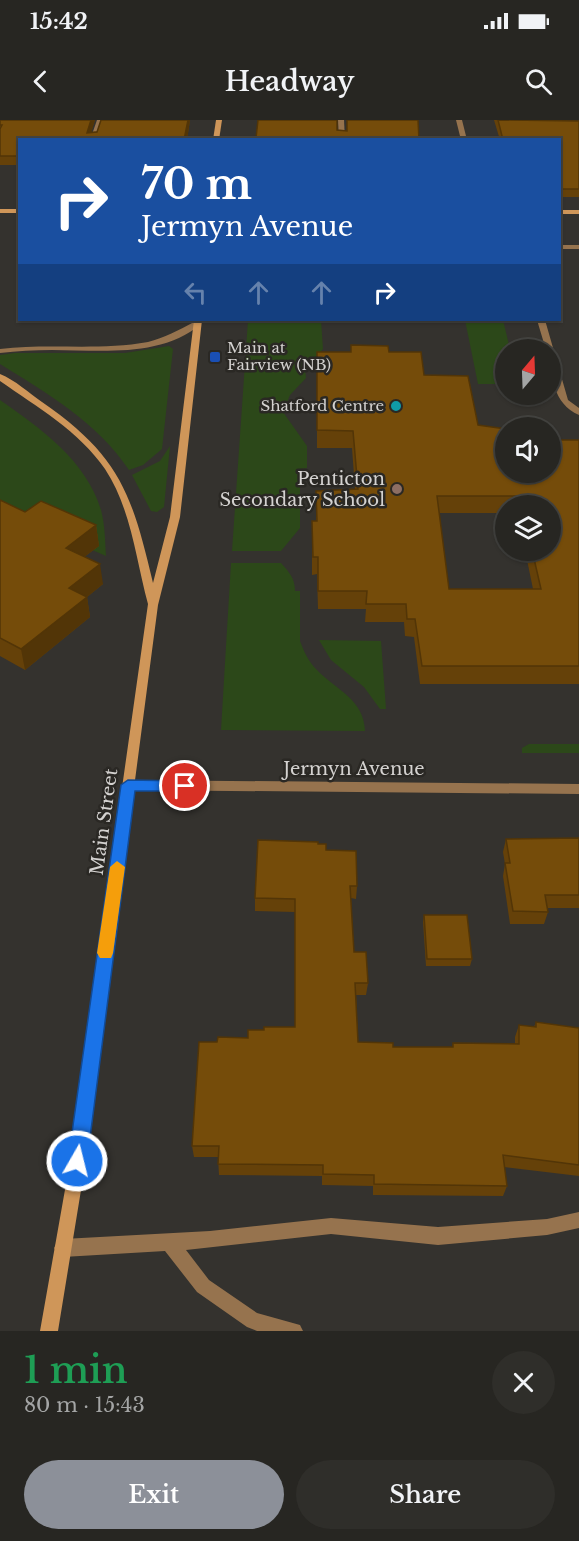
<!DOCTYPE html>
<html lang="en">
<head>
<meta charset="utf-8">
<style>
	body { margin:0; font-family:"Libre Baskerville",serif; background:#2f2e2a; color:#f1f3f6; height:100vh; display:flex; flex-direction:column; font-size:22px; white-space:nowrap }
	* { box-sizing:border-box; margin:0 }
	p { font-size:20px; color:#a4a5a5 }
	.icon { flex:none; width:33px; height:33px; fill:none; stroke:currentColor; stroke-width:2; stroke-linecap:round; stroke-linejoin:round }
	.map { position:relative; height:1211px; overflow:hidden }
	.details { display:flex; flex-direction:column; background:#272622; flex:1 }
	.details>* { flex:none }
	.hud { position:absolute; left:18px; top:18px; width:543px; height:183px; border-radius:0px; box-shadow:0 2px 4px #0004,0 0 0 2px #434340; background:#1a4fa0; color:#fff; overflow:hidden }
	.needle { width:39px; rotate:19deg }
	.buttons { position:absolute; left:495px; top:219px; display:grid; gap:12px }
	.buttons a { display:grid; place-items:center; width:66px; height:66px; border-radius:50%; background:#272622; box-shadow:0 2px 4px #0004,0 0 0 2px #434340; font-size:30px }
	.pin { position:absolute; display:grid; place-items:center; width:51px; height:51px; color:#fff; margin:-26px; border:3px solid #fff; border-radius:50%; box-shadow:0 2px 6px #0007 }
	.me { position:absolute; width:66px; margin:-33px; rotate:8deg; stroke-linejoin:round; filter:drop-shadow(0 0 4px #0008) }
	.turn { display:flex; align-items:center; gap:21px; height:126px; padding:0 24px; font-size:27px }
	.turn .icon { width:78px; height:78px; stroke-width:2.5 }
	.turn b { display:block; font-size:42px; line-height:51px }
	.lanes { display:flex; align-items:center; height:57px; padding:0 24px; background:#0003; justify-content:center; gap:30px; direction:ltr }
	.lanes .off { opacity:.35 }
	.round { display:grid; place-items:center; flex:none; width:63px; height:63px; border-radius:32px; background:#2f2e2a }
	.headline { display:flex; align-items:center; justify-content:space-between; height:102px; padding:0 24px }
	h1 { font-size:36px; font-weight:600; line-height:45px; color:#1e9e55 }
	.primary-button { display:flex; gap:12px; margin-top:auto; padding:12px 24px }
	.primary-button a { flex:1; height:69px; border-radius:36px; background:#8c9099; color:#fff; font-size:24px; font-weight:600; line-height:69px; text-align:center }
	.primary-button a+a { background:#2f2e2a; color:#f1f3f6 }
	.status { display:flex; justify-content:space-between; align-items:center; height:42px; padding:0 30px; background:#272622; direction:ltr }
	.status svg { height:16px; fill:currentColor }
	header { display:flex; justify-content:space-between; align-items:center; height:78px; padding:0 24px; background:#272622; font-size:27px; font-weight:600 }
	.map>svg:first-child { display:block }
	.green { fill:#2c4819 }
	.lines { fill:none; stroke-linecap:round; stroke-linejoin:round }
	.service { fill:#96734e; fill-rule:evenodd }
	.minor { fill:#96734e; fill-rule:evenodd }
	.tertiary { fill:#96734e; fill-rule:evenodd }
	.secondary { fill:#cf9659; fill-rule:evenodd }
	.wall { fill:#654109; fill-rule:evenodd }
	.shaded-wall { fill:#523507 }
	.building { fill:#754c0a; stroke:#523507; stroke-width:1.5; fill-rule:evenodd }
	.route { fill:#1a73e8; stroke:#114b97; stroke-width:1.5 }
	.slow { fill:#f59e0b }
	.transit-dot { fill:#1a4fb4; stroke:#2a2824; stroke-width:2 }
	.culture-dot { fill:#0f9aa8; stroke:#2a2824; stroke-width:2 }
	.education-dot { fill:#8d6e63; stroke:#2a2824; stroke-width:2 }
	.labels { text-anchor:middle; stroke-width:5; stroke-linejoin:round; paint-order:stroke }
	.far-poi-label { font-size:15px; fill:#d4d2d0; stroke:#2a2824; text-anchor:start }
	.poi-label { font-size:18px; fill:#d4d2d0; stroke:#2a2824; text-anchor:end }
	.street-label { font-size:18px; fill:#d4d2d0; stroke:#2a2824 }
</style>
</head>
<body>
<div class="status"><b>15:42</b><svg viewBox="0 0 49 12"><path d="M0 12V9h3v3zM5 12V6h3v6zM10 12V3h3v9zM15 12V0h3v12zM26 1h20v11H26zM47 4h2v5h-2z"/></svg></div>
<header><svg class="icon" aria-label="back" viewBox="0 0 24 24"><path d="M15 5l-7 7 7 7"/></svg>Headway<svg class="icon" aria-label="search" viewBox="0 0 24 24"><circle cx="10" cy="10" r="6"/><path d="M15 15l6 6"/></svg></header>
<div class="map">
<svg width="579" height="1211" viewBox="0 0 579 1211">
	<rect width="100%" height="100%" fill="#34322e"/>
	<g class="green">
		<path d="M248 200H321L323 229 305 249 306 258 290 275 283 292 307 326V348L300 349V408L281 431H232Z"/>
		<path d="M465 200H503L510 229 506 230 505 264H478Z"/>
		<path d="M169 226 173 229 162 329 143 345 129 350C98 303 47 273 0 244V235L15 233H125Z"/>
		<path d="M0 280C40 308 86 340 101 390 105 405 105 420 106 436L0 390Z"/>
		<path d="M170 326 164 387 157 392 151 391 132 355 160 341Z"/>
		<path d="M231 443H281C289 452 295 458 295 471H300V521C304 532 309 542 317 550 336 570 364 579 365 611L221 610Z"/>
		<path d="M319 520 381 521 386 589H380L364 567 331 540Z"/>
		<path d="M529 624H579V633H522V628Z"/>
	</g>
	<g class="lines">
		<g class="service">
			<path d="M97 0H103L96 20H90Z"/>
			<path d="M338 0H344L345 20H339Z"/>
			<rect x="560" y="125" width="19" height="4"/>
			<path d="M537 200H545L568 280 579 288V295C553 284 550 254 550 230H546Z"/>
			<path d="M579 1092V1108L547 1115 438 1125 331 1114 186 1130 209 1160 257 1193 300 1205 303 1211H257L247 1207 197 1172 165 1131 63 1137 57 1134 54 1128 57 1122 63 1119 210 1111 331 1098 438 1107 547 1099Z"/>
		</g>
		<g class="minor">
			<path d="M456 0H462L467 20H461Z"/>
			<path d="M128 660 579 664V674L128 670 124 668 122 665 124 662Z"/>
		</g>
		<path class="tertiary" d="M194 202 201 204C161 238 100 230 52 230 34 230 17 231 0 233V229C49 223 99 231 148 222 164 218 179 210 194 202Z"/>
		<g class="secondary">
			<path d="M216 0H222L219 20H213Z"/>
			<rect x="0" y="89" width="20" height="4"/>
			<rect x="560" y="90" width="19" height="4"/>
			<path d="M194 200H202L180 397 158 485 82 1064 58 1211H40L66 1064 148 484C136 440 131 388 105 349 79 311 37 287 0 261V254C15 260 29 273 42 282 120 336 132 374 153 463L170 397Z"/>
		</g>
	</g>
	<g class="wall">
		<path d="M0 0H95L91 12 190 0 187 20H20V45H0Z"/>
		<path d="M494 0 579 1V77H560V20H500Z"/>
		<path d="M351 225 389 232 424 255 478 305 506 352 579 320V564H420L414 517 405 516 404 502H365L366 489H318L317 454 312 455V401H316V371L355 369 352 328H317V232H351ZM506 386H550V430H525L533 469H449L439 393H506Z"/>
		<path d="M0 380 25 392 96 405 99 426 84 437 103 464 87 477 90 497 25 550 0 536Z"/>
		<path d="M579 718V788H547L548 792 544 804H510L503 756 505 744 503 732 506 719Z"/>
		<path d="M318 724 326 730 357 766 356 779 351 778 354 832 368 863 366 875H356L358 922 393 927H452L453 923 515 924V917L519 905 534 907 536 902 579 908V1056L504 1047 507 1066 503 1076 373 1075V1066L322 1065V1056L219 1055 218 1037H194L192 1026 217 922 248 918 264 910 295 907V792L255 791V778Z"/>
		<path d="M424 795 472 839 470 846H426L423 802Z"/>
	</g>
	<g class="shaded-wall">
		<path d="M91 0H95L89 20 87 13Z"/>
		<path d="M188 0H190L187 20H184Z"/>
		<path d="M96 405 99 426 69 448 66 428Z"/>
		<path d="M100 444 103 464 87 477 90 497 25 550 21 529 69 468Z"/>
	</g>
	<g class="building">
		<path d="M0 0H91L87 13 97 12 101 0H188L184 20H20V36H0V9L2 5H0Z"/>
		<path d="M258 0H337V10L347 11V0H418L419 20H267V18H256Z"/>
		<path d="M498 0 579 1V69H560V20H503Z"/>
		<path d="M351 225 388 226 389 232H421L424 255 468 256 478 305 506 309V352H550V320H579V546H422L415 499H407L406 484H366L367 471H318V437H313L312 401H317L316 371 358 369 353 311 317 310V232H351ZM437 376H520L522 386H550V430H532L541 469H449Z"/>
		<path d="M0 380 25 392 41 381 96 405 66 428 100 444 69 468 87 477 21 529 0 518Z"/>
		<path d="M579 718V775H545L548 792 513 791 505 743H510L506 719Z"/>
		<path d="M258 720 318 722V724H326V730L356 731 357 766H350L354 832H366L368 863H355L358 922 393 923V927H453V923L519 924V905L536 907V902L579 908V1045L503 1035 507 1066 374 1064V1055L323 1054V1045L218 1044 219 1026H192L199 922H217L218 917 248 918V910H264V907H295V779L255 778Z"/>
		<path d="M424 795H467L472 839H427Z"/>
	</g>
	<path class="route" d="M128 660 185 661 192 666 185 671H135L87 1041 84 1048 77 1051 71 1048 68 1041 121 665Z"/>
	<path class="slow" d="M117 741 125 747 113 833 111 838H100L97 833 110 747Z"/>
	<rect class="transit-dot" x="209" y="231" width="12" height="12" rx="3"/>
	<circle class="culture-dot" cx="396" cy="286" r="6"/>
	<circle class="education-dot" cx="397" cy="369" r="6"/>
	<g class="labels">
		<g class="far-poi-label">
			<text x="227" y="233">Main at<tspan x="227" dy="17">Fairview (NB)</tspan></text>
			<text x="384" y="291" text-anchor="end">Shatford Centre</text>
		</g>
		<g class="poi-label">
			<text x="385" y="365">Penticton<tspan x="385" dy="21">Secondary School</tspan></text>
		</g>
		<g class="street-label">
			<text x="354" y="655">Jermyn Avenue</text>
			<text transform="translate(104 702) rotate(-82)" y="6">Main Street</text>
		</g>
	</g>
</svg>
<div class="buttons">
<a><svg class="needle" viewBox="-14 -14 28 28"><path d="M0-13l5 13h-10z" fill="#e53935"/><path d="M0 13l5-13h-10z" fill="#a4a5a5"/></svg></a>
<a><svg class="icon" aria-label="sound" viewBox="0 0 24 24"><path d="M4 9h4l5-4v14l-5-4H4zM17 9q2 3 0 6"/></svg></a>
<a><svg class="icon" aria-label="layers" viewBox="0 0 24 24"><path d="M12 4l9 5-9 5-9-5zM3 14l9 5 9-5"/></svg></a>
</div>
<div class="pin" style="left:185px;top:666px;background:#d93025"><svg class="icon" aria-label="arrive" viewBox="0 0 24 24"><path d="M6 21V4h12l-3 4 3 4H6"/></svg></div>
<svg class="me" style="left:77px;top:1041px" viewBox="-20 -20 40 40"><circle r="17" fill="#1a73e8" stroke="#fff" stroke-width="3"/><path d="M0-11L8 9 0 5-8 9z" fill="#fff"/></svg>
<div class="hud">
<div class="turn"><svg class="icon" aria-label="right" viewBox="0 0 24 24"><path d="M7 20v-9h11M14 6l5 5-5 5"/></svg><div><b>70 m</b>Jermyn Avenue</div></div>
<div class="lanes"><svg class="icon off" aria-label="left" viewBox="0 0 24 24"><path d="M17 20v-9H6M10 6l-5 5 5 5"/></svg><svg class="icon off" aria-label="ahead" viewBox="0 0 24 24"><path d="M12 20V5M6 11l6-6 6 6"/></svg><svg class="icon off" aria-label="ahead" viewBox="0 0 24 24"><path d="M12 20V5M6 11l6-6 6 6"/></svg><svg class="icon" aria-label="right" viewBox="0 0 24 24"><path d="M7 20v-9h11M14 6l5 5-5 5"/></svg></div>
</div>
</div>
<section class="details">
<div class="headline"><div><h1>1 min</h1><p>80 m · 15:43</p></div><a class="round"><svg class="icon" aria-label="close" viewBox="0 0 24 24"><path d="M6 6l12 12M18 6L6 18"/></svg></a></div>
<div class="primary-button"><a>Exit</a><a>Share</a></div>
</section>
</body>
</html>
